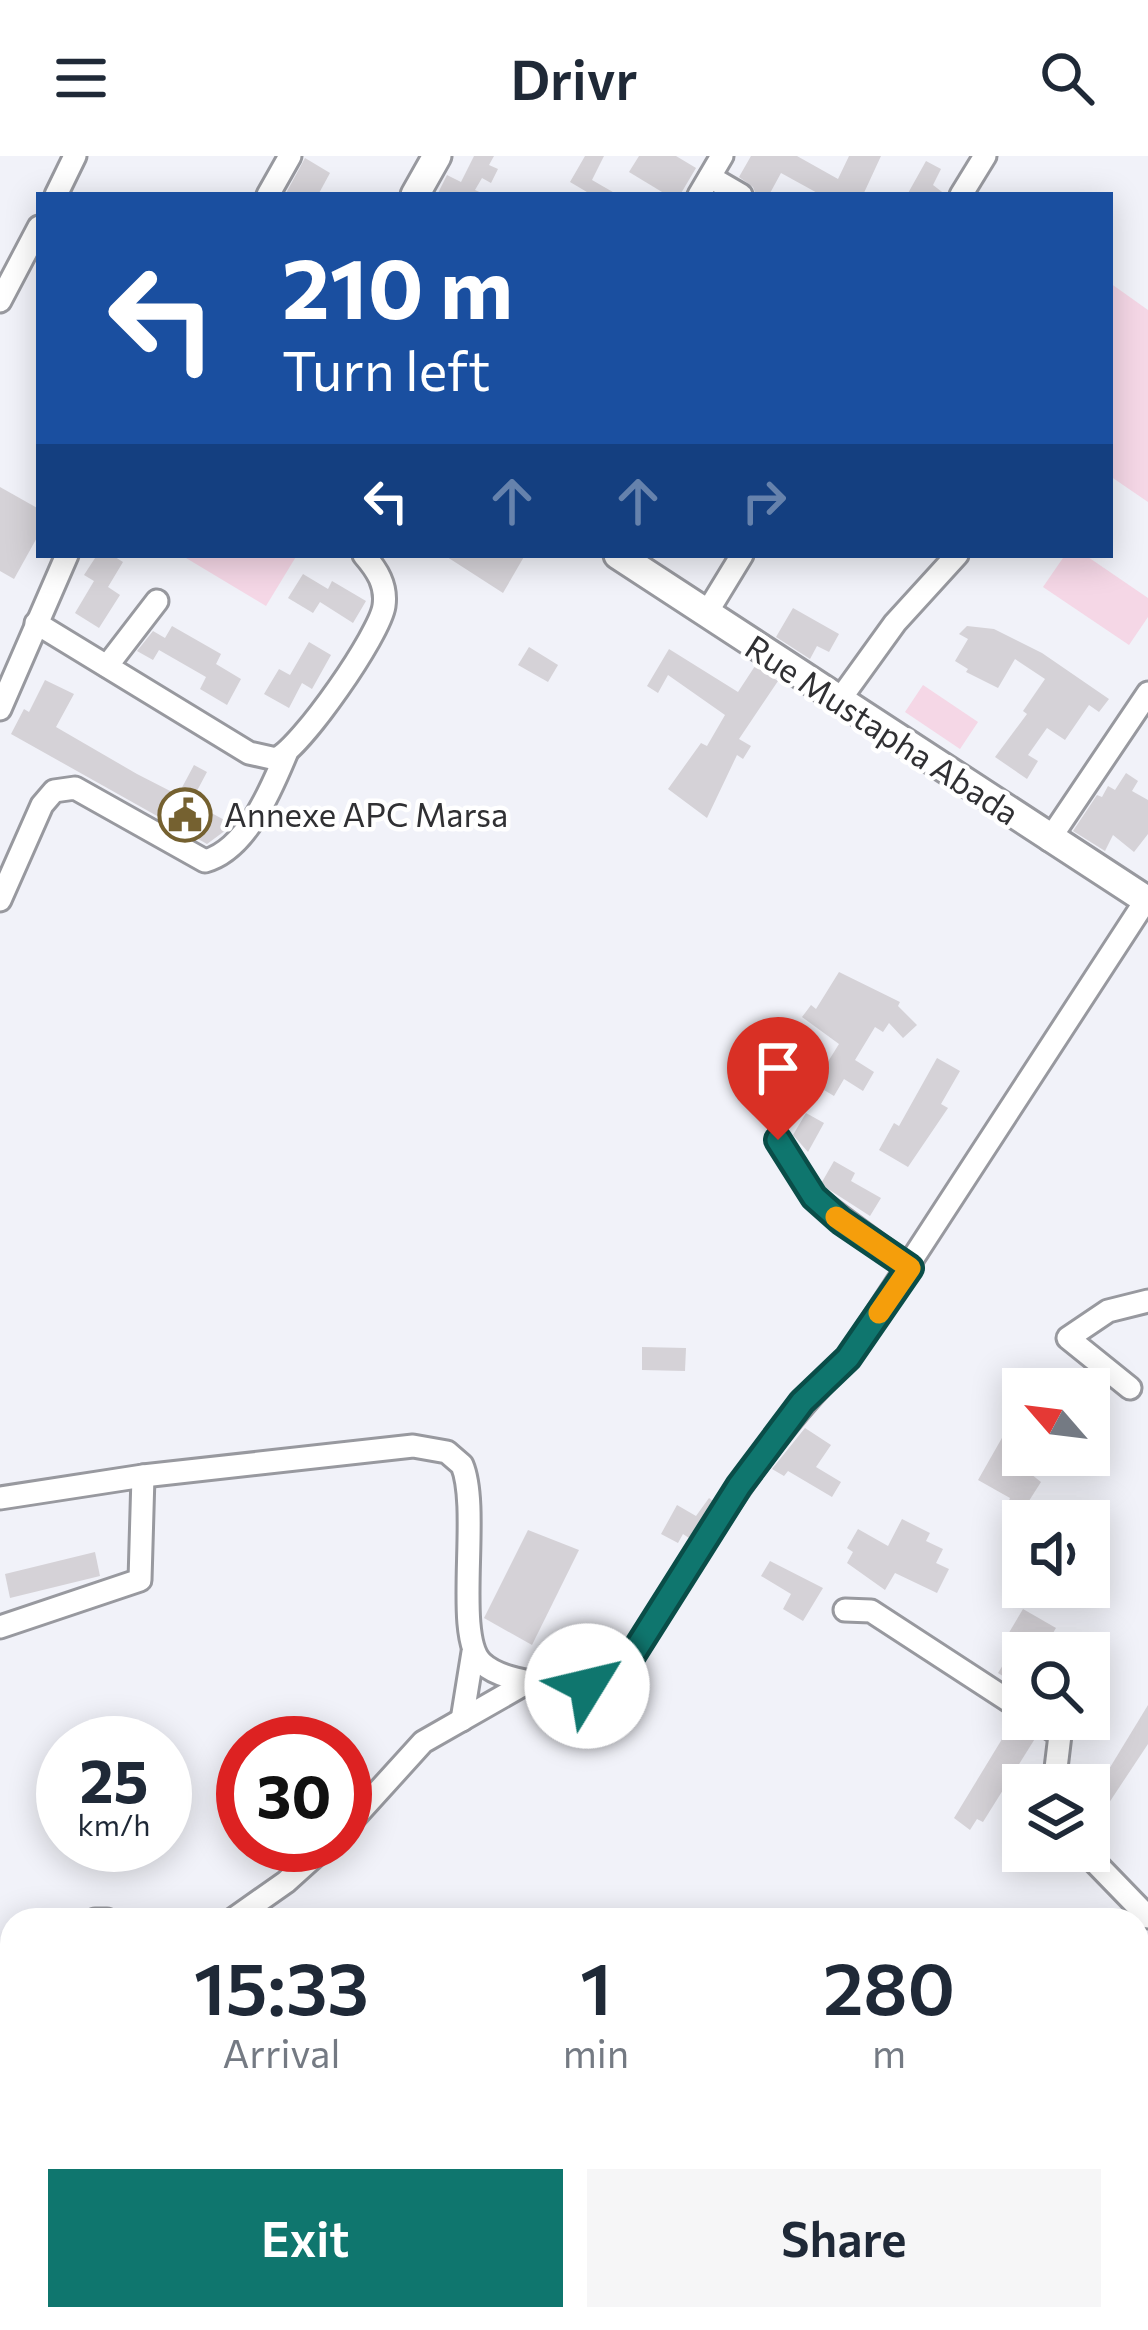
<!DOCTYPE html>
<html lang="en">
<head>
<meta charset="utf-8">
<style>
	body { margin:0; font-family:Commissioner,sans-serif; background:#f6f6f7; color:#1f2937; height:100vh; display:flex; flex-direction:column; font-size:45px; white-space:nowrap }
	* { box-sizing:border-box; margin:0 }
	p { font-size:39px; color:#747a83 }
	.icon { flex:none; width:66px; height:66px; fill:none; stroke:currentColor; stroke-width:2; stroke-linecap:round; stroke-linejoin:round }
	.map { position:relative; flex:1; overflow:hidden }
	.side { position:absolute; left:0px; top:1752px; width:1149px; height:423px; display:flex; flex-direction:column; background:#fff; border-radius:36px 36px 0 0; box-shadow:0 6px 30px #0003 }
	.side>* { flex:none }
	.top-card { position:absolute; left:36px; top:36px; width:1077px; height:366px; border-radius:0px; box-shadow:0 6px 30px #0003; background:#1a4fa0; color:#fff; overflow:hidden }
	.needle { width:78px; rotate:298deg }
	.buttons { position:absolute; left:1002px; top:1212px; display:grid; gap:24px }
	.buttons a { display:grid; place-items:center; width:108px; height:108px; border-radius:0px; background:#fff; box-shadow:0 6px 30px #0003; font-size:60px }
	.speed { position:absolute; left:36px; top:1560px; display:flex; gap:24px; font-size:60px; font-weight:700; text-align:center }
	.speed>* { display:grid; place-content:center; width:156px; height:156px; border-radius:50%; background:#fff; box-shadow:0 6px 30px #0003; line-height:1 }
	.speed small { font-size:30px; font-weight:400 }
	.speed .limit { border:18px solid #d22; background:#fff; color:#111 }
	.pin { position:absolute; display:grid; place-items:center; width:102px; height:102px; color:#fff; margin:-123px -51px; border-radius:50% 50% 50% 0; rotate:-45deg; box-shadow:0 0 12px #0007 }
	.pin .icon { rotate:45deg }
	.me { position:absolute; width:132px; margin:-66px; rotate:54deg; stroke-linejoin:round; filter:drop-shadow(0 0 9px #0008) }
	.turn { display:flex; align-items:center; gap:42px; height:252px; padding:0 48px; font-size:54px }
	.turn .icon { width:156px; height:156px; stroke-width:2.5 }
	.turn b { display:block; font-size:84px; line-height:102px }
	.lanes { display:flex; align-items:center; height:114px; padding:0 48px; background:#0003; justify-content:center; gap:60px; direction:ltr }
	.lanes .off { opacity:.35 }
	.eta { display:flex; justify-content:space-evenly; align-items:center; height:204px; text-align:center }
	.eta b { font-size:72px; font-weight:600; line-height:84px }
	.button { display:flex; gap:24px; margin-top:auto; padding:24px 48px }
	.button a { flex:1; height:138px; border-radius:0px; background:#0f766e; color:#fff; font-size:48px; font-weight:600; line-height:138px; text-align:center }
	.button a+a { background:#f6f6f7; color:#1f2937 }
	header { display:flex; justify-content:space-between; align-items:center; height:156px; padding:0 48px; background:#fff; font-size:54px; font-weight:600 }
	.map>svg:first-child { display:block }
	.green { fill:#f5d7e6 }
	.building { fill:#d5d2d7 }
	.lines { fill:none; stroke-linecap:round; stroke-linejoin:round }
	.minor-casing { stroke:#98999f; stroke-width:27 }
	.major-casing { stroke:#98999f; stroke-width:33 }
	.minor { stroke:#fff; stroke-width:21 }
	.major { stroke:#fff; stroke-width:27 }
	.route-casing { stroke:#0a4d48; stroke-width:30 }
	.route { stroke:#0f766e; stroke-width:21 }
	.slow { stroke:#f59e0b; stroke-width:21 }
	.labels { text-anchor:middle; stroke-width:9; stroke-linejoin:round; paint-order:stroke }
	.street-label { font-size:33px; fill:#303033; stroke:#fff }
	.poi-label { font-size:33px; fill:#303033; stroke:#fff; text-anchor:start }
</style>
</head>
<body>
<header><svg class="icon" aria-label="menu" viewBox="0 0 24 24"><path d="M4 6h16M4 12h16M4 18h16"/></svg>Drivr<svg class="icon" aria-label="search" viewBox="0 0 24 24"><circle cx="10" cy="10" r="6"/><path d="M15 15l6 6"/></svg></header>
<div class="map">
<svg width="1148" height="2174" viewBox="0 0 1148 2174">
	<rect width="100%" height="100%" fill="#f1f2f9"/>
	<g class="green">
		<path d="M1110 127 1148 154V346L1110 320Z"/>
		<path d="M181 399H297L266 450Z"/>
		<path d="M1065 399H1085L1148 442V461L1129 489 1043 431Z"/>
		<path d="M923 529 978 566 960 593 905 556Z"/>
	</g>
	<g class="building">
		<path d="M474 0H494L489 9 498 13 491 27 482 22 475 34 486 39H437L447 19 461 26Z"/>
		<path d="M585 0H604L592 24 618 39H592L570 26Z"/>
		<path d="M639 0H676L696 12 680 39H667L629 16Z"/>
		<path d="M751 0H797L838 23 849 0H881L863 39H821L781 17 769 39H756L753 31 739 21Z"/>
		<path d="M305 2 330 17 318 39H285Z"/>
		<path d="M926 5 941 13 933 29 946 39H907Z"/>
		<path d="M0 331 39 353V378L14 423 0 415Z"/>
		<path d="M97 399H112L123 406 108 431 120 439 99 472 75 457 94 425 84 419Z"/>
		<path d="M444 399H525L503 437Z"/>
		<path d="M303 418 328 433 332 425 366 445 353 467 320 446 313 457 288 442Z"/>
		<path d="M793 452 839 478 829 496 817 490 810 503 776 481Z"/>
		<path d="M172 470 221 498 216 508 241 523 227 549 200 533 206 521 159 494 153 504 137 495 153 475 165 482Z"/>
		<path d="M967 470 994 473 1042 497 1109 543 1099 556 1089 549 1065 584 1047 572 1028 599 1038 605 1027 623 995 601 1027 558 1023 555 1045 523 1015 503 998 532 966 516 968 513 955 505 968 483 959 478Z"/>
		<path d="M309 486 331 499 312 533 302 527 289 552 264 538 279 513 290 519Z"/>
		<path d="M529 491 558 509 548 526 518 509Z"/>
		<path d="M669 493 738 536 755 510 778 525 739 583 751 590 743 603 737 599 707 662 668 633 701 587 707 590 725 559 668 519 658 537 647 530Z"/>
		<path d="M45 524 74 538 56 571 137 618 178 639 194 609 207 616 191 646 230 667 226 674 207 688 11 578 24 553 29 556Z"/>
		<path d="M1126 617 1138 625 1132 635 1148 644V678L1134 696 1113 679 1105 695 1073 675 1097 639 1102 641 1108 630 1115 634Z"/>
		<path d="M839 816 900 846 898 850 917 869 903 882 889 867 883 876 875 871 855 904 874 916 863 935 844 923 834 940 814 928 839 888 802 861 811 849 816 853Z"/>
		<path d="M937 902 960 915 941 948 948 952 908 1011 879 994 894 967 899 970Z"/>
		<path d="M806 957 824 967 808 996 793 979Z"/>
		<path d="M834 1005 855 1017 851 1025 881 1042 870 1060 825 1031 822 1026Z"/>
		<path d="M642 1191 686 1192 685 1215 642 1214Z"/>
		<path d="M1023 1245V1281L1011 1302 1041 1326 1020 1359 1006 1352 1010 1342 978 1324Z"/>
		<path d="M805 1272 831 1289 816 1311 841 1326 832 1341 788 1315 784 1320 772 1313Z"/>
		<path d="M709 1342 713 1345 689 1382 683 1378 678 1387 661 1378 677 1349 696 1360Z"/>
		<path d="M902 1363 930 1377 926 1385 943 1393 936 1407 949 1413 937 1437 895 1417 885 1434 847 1407 853 1396 847 1392 858 1373 888 1390Z"/>
		<path d="M528 1374 579 1394 532 1489 484 1462Z"/>
		<path d="M95 1396 100 1420 10 1442 5 1418Z"/>
		<path d="M770 1405 823 1432 803 1465 783 1453 791 1438 761 1420Z"/>
		<path d="M1023 1453 1056 1472 1041 1497H1023L1009 1524 998 1517 1014 1491 1004 1485Z"/>
		<path d="M1148 1549V1588L1089 1677V1646Z"/>
		<path d="M1013 1565 1036 1581 983 1666 977 1663 970 1674 954 1662Z"/>
	</g>
	<g class="lines">
		<g class="minor-casing">
			<g id="minor">
				<path d="M710 21 741 39"/>
				<path d="M56 39 75 0"/>
				<path d="M268 39 290 0"/>
				<path d="M699 39 722 0"/>
				<path d="M961 39 985 0"/>
				<path d="M0 145 39 71"/>
				<path d="M706 458 742 399"/>
				<path d="M36 467 249 597 276 603C302 591 380 478 384 450 387 429 377 414 364 399"/>
				<path d="M107 510 157 445"/>
				<path d="M838 546 895 467 957 399"/>
				<path d="M0 553 67 399"/>
				<path d="M1049 684 1148 537"/>
				<path d="M0 744 42 649 54 635 75 632 205 705C246 694 271 634 286 598"/>
				<path d="M778 984 814 1041 910 1112"/>
				<path d="M1130 1232 1068 1182 1108 1155 1148 1145"/>
				<path d="M0 1342 143 1320 413 1290 447 1296 462 1309C481 1354 453 1481 482 1507 497 1521 524 1525 542 1528 582 1535 605 1525 633 1498 700 1394 758 1289 848 1202L1146 744"/>
				<path d="M845 1454 871 1455 1023 1554"/>
				<path d="M0 1471 140 1424 143 1320"/>
				<path d="M1036 1563 1060 1579 1054 1629"/>
				<path d="M462 1564 473 1496"/>
				<path d="M345 1672 423 1586 528 1526"/>
				<path d="M1084 1695 1148 1761"/>
				<path d="M95 1764H107"/>
				<path d="M232 1764 286 1726 327 1689"/>
				<path d="M0 1815 12 1809"/>
				<path d="M0 1880 12 1886"/>
				<path d="M0 2062H12"/>
				<path d="M0 2092 12 2093"/>
				<path d="M139 2163 144 2174"/>
				<path d="M289 2163 294 2174"/>
				<path d="M509 2163 515 2174"/>
				<path d="M696 2163 701 2174"/>
				<path d="M849 2163 852 2174"/>
				<path d="M885 2163 900 2174"/>
				<path d="M981 2163 998 2174"/>
				<path d="M592 2174 614 2163"/>
			</g>
		</g>
		<g class="major-casing">
			<g id="major">
				<path d="M415 39 437 0"/>
				<path d="M618 399 1148 745"/>
			</g>
		</g>
		<use href="#minor" class="minor"/>
		<use href="#major" class="major"/>
	</g>
	<g class="lines">
		<g class="route-casing">
			<path id="route" d="M587 1530 611 1519 633 1498 739 1330 802 1246 848 1202 910 1112 841 1065 814 1041 778 984"/>
		</g>
		<use href="#route" class="route"/>
		<path class="slow" d="M836 1061 910 1112 879 1157"/>
	</g>
	<defs>
		<g id="civic-ring" transform="scale(2.7)"><circle r="9.5" fill="#fff" stroke="#756130" stroke-width="1.5"/><path d="M-.6-6.5H3V-4.5H.6V-3L4-1V1h2V6H-6V1h2V-1L-.6-3ZM-1.2 2.5V6h2.4V2.5Z" fill="#756130"/></g>
	</defs>
	<g fill-rule="evenodd">
		<use href="#civic-ring" x="185" y="659"/>
	</g>
	<g class="labels">
		<g class="street-label">
			<text transform="translate(882 574) rotate(33)" y="12">Rue Mustapha Abada</text>
		</g>
		<g class="poi-label">
			<text x="224" y="671">Annexe APC Marsa</text>
		</g>
	</g>
</svg>
<div class="buttons">
<a><svg class="needle" viewBox="-14 -14 28 28"><path d="M0-13l5 13h-10z" fill="#e53935"/><path d="M0 13l5-13h-10z" fill="#747a83"/></svg></a>
<a><svg class="icon" aria-label="sound" viewBox="0 0 24 24"><path d="M4 9h4l5-4v14l-5-4H4zM17 9q2 3 0 6"/></svg></a>
<a><svg class="icon" aria-label="search" viewBox="0 0 24 24"><circle cx="10" cy="10" r="6"/><path d="M15 15l6 6"/></svg></a>
<a><svg class="icon" aria-label="layers" viewBox="0 0 24 24"><path d="M12 4l9 5-9 5-9-5zM3 14l9 5 9-5"/></svg></a>
</div>
<div class="speed"><div>25<small>km/h</small></div><div class="limit">30</div></div>
<div class="pin" style="left:778px;top:984px;background:#d93025"><svg class="icon" aria-label="arrive" viewBox="0 0 24 24"><path d="M6 21V4h12l-3 4 3 4H6"/></svg></div>
<svg class="me" style="left:587px;top:1530px" viewBox="-20 -20 40 40"><circle r="19" fill="#fff"/><path d="M0-13L10 11 0 6-10 11z" fill="#0f766e"/></svg>
<div class="top-card">
<div class="turn"><svg class="icon" aria-label="left" viewBox="0 0 24 24"><path d="M17 20v-9H6M10 6l-5 5 5 5"/></svg><div><b>210 m</b>Turn left</div></div>
<div class="lanes"><svg class="icon" aria-label="left" viewBox="0 0 24 24"><path d="M17 20v-9H6M10 6l-5 5 5 5"/></svg><svg class="icon off" aria-label="ahead" viewBox="0 0 24 24"><path d="M12 20V5M6 11l6-6 6 6"/></svg><svg class="icon off" aria-label="ahead" viewBox="0 0 24 24"><path d="M12 20V5M6 11l6-6 6 6"/></svg><svg class="icon off" aria-label="right" viewBox="0 0 24 24"><path d="M7 20v-9h11M14 6l5 5-5 5"/></svg></div>
</div>
<section class="side">
<div class="eta">
<div><b>15:33</b><p>Arrival</p></div>
<div><b>1</b><p>min</p></div>
<div><b>280</b><p>m</p></div>
</div>
<div class="button"><a>Exit</a><a>Share</a></div>
</section>
</div>
</body>
</html>
